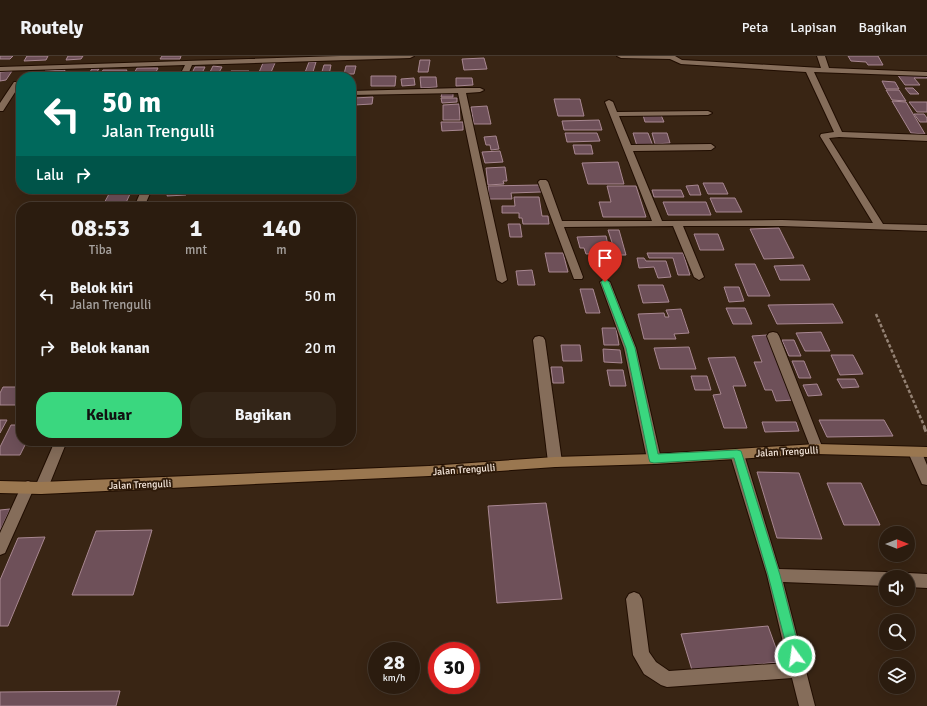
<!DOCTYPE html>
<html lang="id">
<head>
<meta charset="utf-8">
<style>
	body { margin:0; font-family:Signika,sans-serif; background:#332518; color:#f1f3f6; height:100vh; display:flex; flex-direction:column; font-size:15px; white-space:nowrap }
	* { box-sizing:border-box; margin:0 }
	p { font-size:13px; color:#a6a19e }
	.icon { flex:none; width:22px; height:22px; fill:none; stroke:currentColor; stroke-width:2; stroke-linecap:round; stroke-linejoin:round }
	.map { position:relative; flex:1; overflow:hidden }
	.details { position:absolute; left:16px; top:146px; width:340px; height:244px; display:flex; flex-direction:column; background:#2b1c0f; border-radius:16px; box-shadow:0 4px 16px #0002,0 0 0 1px #473a2f }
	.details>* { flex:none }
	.hud { position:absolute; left:16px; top:16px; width:340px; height:122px; border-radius:16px; box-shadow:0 4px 16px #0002,0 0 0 1px #473a2f; background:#00695c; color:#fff; overflow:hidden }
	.needle { width:26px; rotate:90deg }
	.buttons { position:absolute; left:879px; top:470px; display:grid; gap:8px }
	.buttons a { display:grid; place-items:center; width:36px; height:36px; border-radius:50%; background:#2b1c0f; box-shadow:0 4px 16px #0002,0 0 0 1px #473a2f; font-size:20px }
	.speed { position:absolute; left:368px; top:586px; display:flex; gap:8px; font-size:20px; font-weight:700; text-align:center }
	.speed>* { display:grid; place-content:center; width:52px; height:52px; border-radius:50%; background:#2b1c0f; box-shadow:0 4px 16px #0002,0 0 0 1px #473a2f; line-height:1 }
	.speed small { font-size:10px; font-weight:400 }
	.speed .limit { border:6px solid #d22; background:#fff; color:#111 }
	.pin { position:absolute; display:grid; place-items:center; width:34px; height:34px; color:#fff; margin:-41px -17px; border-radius:50% 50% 50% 0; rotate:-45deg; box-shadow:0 0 4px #0007 }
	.pin .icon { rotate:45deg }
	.me { position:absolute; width:44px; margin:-22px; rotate:346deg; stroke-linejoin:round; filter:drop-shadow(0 0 3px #0008) }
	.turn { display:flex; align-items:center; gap:14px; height:84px; padding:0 20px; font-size:18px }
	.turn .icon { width:52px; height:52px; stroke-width:2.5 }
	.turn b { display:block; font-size:28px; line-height:34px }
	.then { display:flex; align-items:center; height:38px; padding:0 20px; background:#0003; gap:8px; font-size:15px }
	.eta { display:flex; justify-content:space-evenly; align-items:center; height:68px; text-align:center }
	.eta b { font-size:24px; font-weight:800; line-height:28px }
	.cta { display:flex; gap:8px; margin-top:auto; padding:8px 20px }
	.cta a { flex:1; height:46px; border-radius:16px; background:#3ad77f; color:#111; font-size:16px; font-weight:800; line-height:46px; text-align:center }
	.cta a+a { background:#332518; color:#f1f3f6 }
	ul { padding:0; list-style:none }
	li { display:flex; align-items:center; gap:12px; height:52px; padding:0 20px }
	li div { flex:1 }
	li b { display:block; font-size:15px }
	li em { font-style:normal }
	header { display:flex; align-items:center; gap:24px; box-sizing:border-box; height:56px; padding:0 20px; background:#2b1c0f; border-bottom:1px solid #473a2f }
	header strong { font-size:19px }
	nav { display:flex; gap:22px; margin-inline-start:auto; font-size:14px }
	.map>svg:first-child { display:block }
	.building { fill:#6e5059; stroke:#a88791 }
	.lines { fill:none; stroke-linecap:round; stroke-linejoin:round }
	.service-casing { stroke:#200d01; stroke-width:2 }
	.minor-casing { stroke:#200d01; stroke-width:2 }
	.secondary-casing { stroke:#200d01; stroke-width:2 }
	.path-far1 { stroke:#948274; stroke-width:2.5; stroke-dasharray:3.5 2; stroke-linecap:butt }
	.path { stroke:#948274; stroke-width:3; stroke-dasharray:5 2.5; stroke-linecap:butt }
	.service { fill:#856d5a; fill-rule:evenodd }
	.minor { fill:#856d5a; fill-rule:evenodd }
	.secondary { fill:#9a7750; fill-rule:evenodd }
	.route { fill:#3ad77f; stroke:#268c53 }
	.labels { text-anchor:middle; stroke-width:4; stroke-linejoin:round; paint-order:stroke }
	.street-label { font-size:10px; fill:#f8eadf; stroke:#2f1b0a }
</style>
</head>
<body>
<header>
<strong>Routely</strong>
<nav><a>Peta</a><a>Lapisan</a><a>Bagikan</a></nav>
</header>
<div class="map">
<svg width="927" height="650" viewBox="0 0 927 650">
	<rect width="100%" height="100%" fill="#392514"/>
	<g class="building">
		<path d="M0 0H13L10 3H0Z"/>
		<path d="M27 0H48L46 4 24 5Z"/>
		<path d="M68 0H83L81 3 66 4Z"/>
		<path d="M162 0H181L180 3H160Z"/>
		<path d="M848 0H878L883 9H868L866 6 851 5Z"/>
		<path d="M484 2 487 13 464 14 462 3Z"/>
		<path d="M420 4H430L428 16H418Z"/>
		<path d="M309 6H316L312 19H304Z"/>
		<path d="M263 7H275L269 21H257Z"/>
		<path d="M324 9H331L329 19H321Z"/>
		<path d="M213 10 222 11 217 20H208Z"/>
		<path d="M346 10H356L354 18H344Z"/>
		<path d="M195 11H205L200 21H190Z"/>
		<path d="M137 12H158L154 20 132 21Z"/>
		<path d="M92 13H99L93 21H86Z"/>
		<path d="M65 14 62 21H42L45 15Z"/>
		<path d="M103 14H127L123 21H99Z"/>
		<path d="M12 15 6 24 0 25V16Z"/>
		<path d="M231 15H249L246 21H229Z"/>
		<path d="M897 18 925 19 927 22H914L920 29H905Z"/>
		<path d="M371 20H396L395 30H371Z"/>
		<path d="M420 21H436L437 31 421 32Z"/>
		<path d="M414 22 415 29 402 30 401 23Z"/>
		<path d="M456 22H472L473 29 456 30Z"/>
		<path d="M882 25 895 26 899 33H886Z"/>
		<path d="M905 32H913L919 38H910Z"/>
		<path d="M886 34H899L906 45 892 44Z"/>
		<path d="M442 37H453V41H441Z"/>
		<path d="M373 41 372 48 354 49V42Z"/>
		<path d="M441 42H457V46L442 47Z"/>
		<path d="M554 43H580L584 60H558Z"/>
		<path d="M892 45 906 46 925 78 911 77Z"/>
		<path d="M909 46H927V56H917Z"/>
		<path d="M459 48 460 64H443V49Z"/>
		<path d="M487 50 491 68H474L471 51Z"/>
		<path d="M914 58H924L927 62V66H920Z"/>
		<path d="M643 59H661L664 66H645Z"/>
		<path d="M599 64 602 74H564L562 65Z"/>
		<path d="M441 66H463V74L442 75Z"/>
		<path d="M565 77H597L600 85 567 86Z"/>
		<path d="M633 77H648L653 90H637Z"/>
		<path d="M652 77H667L670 87 655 88Z"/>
		<path d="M496 80 499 93 491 94 490 89H486L484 81Z"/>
		<path d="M573 89H591L593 98H575Z"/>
		<path d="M500 95 503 106 485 107 482 96Z"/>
		<path d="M618 106 624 128H588L582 107Z"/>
		<path d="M505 111 507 125H503L504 128 488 129 486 112Z"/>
		<path d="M703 127H723L728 138H708Z"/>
		<path d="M539 129 541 136 511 137 512 143H489L488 130Z"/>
		<path d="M698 129 701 139H690L686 130Z"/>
		<path d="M607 130H636L646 161H603L599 146H611Z"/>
		<path d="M169 133H188L186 139 167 140Z"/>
		<path d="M652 134H681L684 141H654Z"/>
		<path d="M109 138H130L124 151H102Z"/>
		<path d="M514 141H539L542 160H548L549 168H523L522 162H519V157H502V150H515Z"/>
		<path d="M710 142H735L742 156H716Z"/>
		<path d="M663 146H706L711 159H668Z"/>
		<path d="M508 168H520L522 181H510Z"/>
		<path d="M779 172 794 202 764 203 750 173Z"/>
		<path d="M608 174H619L626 199H616Z"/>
		<path d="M694 178H718L724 194H700Z"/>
		<path d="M606 180 608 189H605L608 197 586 198 584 192H580L577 181Z"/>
		<path d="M545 197H563L568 216H549Z"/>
		<path d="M647 197H683L690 219H678L673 202H649Z"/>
		<path d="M637 202H644L646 205H666L671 221 658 222 654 211 639 212Z"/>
		<path d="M735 208H755L770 240H748Z"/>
		<path d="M803 209 810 224H780L774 210Z"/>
		<path d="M532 214 535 229H518L516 215Z"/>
		<path d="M638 229H663L669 246 643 247Z"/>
		<path d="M724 231H739L744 245 729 246Z"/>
		<path d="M580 233H593L600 257H586Z"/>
		<path d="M833 248 843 267 777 268 768 249Z"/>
		<path d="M726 252H745L752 268H733Z"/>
		<path d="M681 253 689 277 674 278 676 283H644L638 258 664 257 665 261H669L666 254Z"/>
		<path d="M602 272H616L619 289H604Z"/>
		<path d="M821 276 830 295H805L796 277Z"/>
		<path d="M767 279 795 344 776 345 772 334H765L754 306H762L752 280Z"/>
		<path d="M782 284H794L801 300H789Z"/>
		<path d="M561 289H580L582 305H563Z"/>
		<path d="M689 291 696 313H660L654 292Z"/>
		<path d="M603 293 620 294 622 307 604 306Z"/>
		<path d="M831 299H853L863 318 840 319Z"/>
		<path d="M735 301 746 330H733L747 372H724L713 339 721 338 708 302Z"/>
		<path d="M792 305H804L811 322H799Z"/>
		<path d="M551 311H562L564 327H553Z"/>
		<path d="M607 314H623L626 330H610Z"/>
		<path d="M691 320H707L711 334H695Z"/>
		<path d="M837 323H855L859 331 842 332Z"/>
		<path d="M817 328 822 339 808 340 803 329Z"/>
		<path d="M3 331H21V349H0V337Z"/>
		<path d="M0 364H7L0 377Z"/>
		<path d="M819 364H884L893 380 827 381Z"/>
		<path d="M762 366H796L799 375 765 376Z"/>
		<path d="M11 369H21V385H27L20 399H0V391Z"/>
		<path d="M757 416 799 417 822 483 777 482Z"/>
		<path d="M827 427H861L880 469H844Z"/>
		<path d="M546 447 562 543 497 547 488 450Z"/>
		<path d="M10 453 0 475V454Z"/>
		<path d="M152 474 133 539H72L96 475Z"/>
		<path d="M45 481 8 570H0V524L18 482Z"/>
		<path d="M768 570 781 606 692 614 681 578Z"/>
		<path d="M120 635 116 650H0V636Z"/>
	</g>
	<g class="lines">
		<g class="service-casing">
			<path id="service" d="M55 385H67L48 432 46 436 41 438 36 436 34 432 5 497 0 499V477L21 431 23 427 28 425 33 427 35 431Z"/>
		</g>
		<g class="minor-casing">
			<g id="minor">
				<path d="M340 0H414L410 2 192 9 187 21H179L185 9 0 15V11Z"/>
				<path d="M617 0H675L682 4 821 12 817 0H825L829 12 927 16V20L814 16 842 76 927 79V85L839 81 829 82 883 168 927 169V175L782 170H683L704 221 699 224 694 221 673 170 564 171 583 221 582 223H574L538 126 540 124H546L548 126 562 165H652L605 46 609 44 613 46 617 56 708 55 712 57 708 59 619 60 631 89 711 88 715 91 711 94 633 95 662 165 782 164 873 167 820 80 821 78 834 76 806 16 681 8 670 3 621 2Z"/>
				<path d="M14 26H21V30H19L3 55H0V47Z"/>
				<path d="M461 32H480L484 34 480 36 466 37 507 224 502 227 497 224 458 37 351 39V35Z"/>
				<path d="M142 133H152L144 151H134Z"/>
				<path d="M605 223 610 226 636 292 661 403 659 407 654 408 649 407 647 403 624 292 600 226Z"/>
				<path d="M773 276 777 277 779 280 823 393 822 397 817 398 812 397 811 393 767 280 769 277Z"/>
				<path d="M539 280 543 281 545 284 562 406 560 410 555 411 550 410 548 406 533 284 535 281Z"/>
				<path d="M915 391 920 392 927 409V429L922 428 908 396 910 392Z"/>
				<path d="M737 393 742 394 744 398 779 513 886 516 891 518 893 521H886V530L783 526 815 650H799L792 622 667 631 661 629 644 618 633 599 626 543 629 538 634 536 639 538 642 543 649 596 656 606 669 615 788 607 767 519 730 398 732 394Z"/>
				<path d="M908 517 927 518V532L908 531V521H902Z"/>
			</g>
		</g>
		<g class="secondary-casing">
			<path id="secondary" d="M817 388 927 391V401L817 398 654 408 555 411 429 420 41 438 0 437V425L41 426 429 410 555 401 654 398Z"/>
		</g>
		<path class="path-far1" d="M876 258 925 372"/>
		<path class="path" d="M924 371 927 378"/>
		<use href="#service" class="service"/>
		<use href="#minor" class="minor"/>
		<use href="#secondary" class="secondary"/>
	</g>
	<path class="route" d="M605 223 609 226 635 292 658 398 737 394 741 395 742 398 780 519 801 600 799 605 795 606 791 605 789 600 768 519 734 402 654 407 650 406 649 403 626 292 601 226Z"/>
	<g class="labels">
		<g class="street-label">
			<text transform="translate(787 395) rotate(-3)" y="4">Jalan Trengulli</text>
			<text transform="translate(464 413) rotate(-4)" y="4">Jalan Trengulli</text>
			<text transform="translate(140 428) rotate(-2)" y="4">Jalan Trengulli</text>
		</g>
	</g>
</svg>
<div class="buttons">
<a><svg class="needle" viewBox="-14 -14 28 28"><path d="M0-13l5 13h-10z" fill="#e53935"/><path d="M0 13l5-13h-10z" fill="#a6a19e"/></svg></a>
<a><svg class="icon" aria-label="sound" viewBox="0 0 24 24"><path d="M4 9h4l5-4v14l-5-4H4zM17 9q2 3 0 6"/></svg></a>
<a><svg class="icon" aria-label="search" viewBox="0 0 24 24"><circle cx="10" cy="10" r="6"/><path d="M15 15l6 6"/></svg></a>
<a><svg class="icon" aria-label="layers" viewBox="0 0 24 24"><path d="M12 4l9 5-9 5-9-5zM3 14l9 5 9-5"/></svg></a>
</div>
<div class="speed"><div>28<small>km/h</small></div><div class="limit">30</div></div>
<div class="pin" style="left:605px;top:226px;background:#d93025"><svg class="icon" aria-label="arrive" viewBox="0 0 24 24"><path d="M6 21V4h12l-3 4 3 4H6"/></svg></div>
<svg class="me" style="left:795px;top:600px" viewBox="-20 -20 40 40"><circle r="17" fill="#3ad77f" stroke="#fff" stroke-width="3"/><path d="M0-11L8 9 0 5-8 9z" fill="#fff"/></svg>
<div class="hud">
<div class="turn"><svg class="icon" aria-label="left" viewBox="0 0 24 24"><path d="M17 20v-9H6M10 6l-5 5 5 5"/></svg><div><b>50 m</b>Jalan Trengulli</div></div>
<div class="then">Lalu<svg class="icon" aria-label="right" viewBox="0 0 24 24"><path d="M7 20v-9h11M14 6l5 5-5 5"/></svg></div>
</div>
<section class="details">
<div class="eta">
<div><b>08:53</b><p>Tiba</p></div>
<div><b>1</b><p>mnt</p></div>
<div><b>140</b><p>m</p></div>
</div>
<ul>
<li><svg class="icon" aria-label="left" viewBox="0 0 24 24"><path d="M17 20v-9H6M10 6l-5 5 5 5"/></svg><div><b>Belok kiri</b><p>Jalan Trengulli</p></div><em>50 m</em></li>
<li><svg class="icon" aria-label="right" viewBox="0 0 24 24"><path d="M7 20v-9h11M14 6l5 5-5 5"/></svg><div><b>Belok kanan</b></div><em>20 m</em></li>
</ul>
<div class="cta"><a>Keluar</a><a>Bagikan</a></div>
</section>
</div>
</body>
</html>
